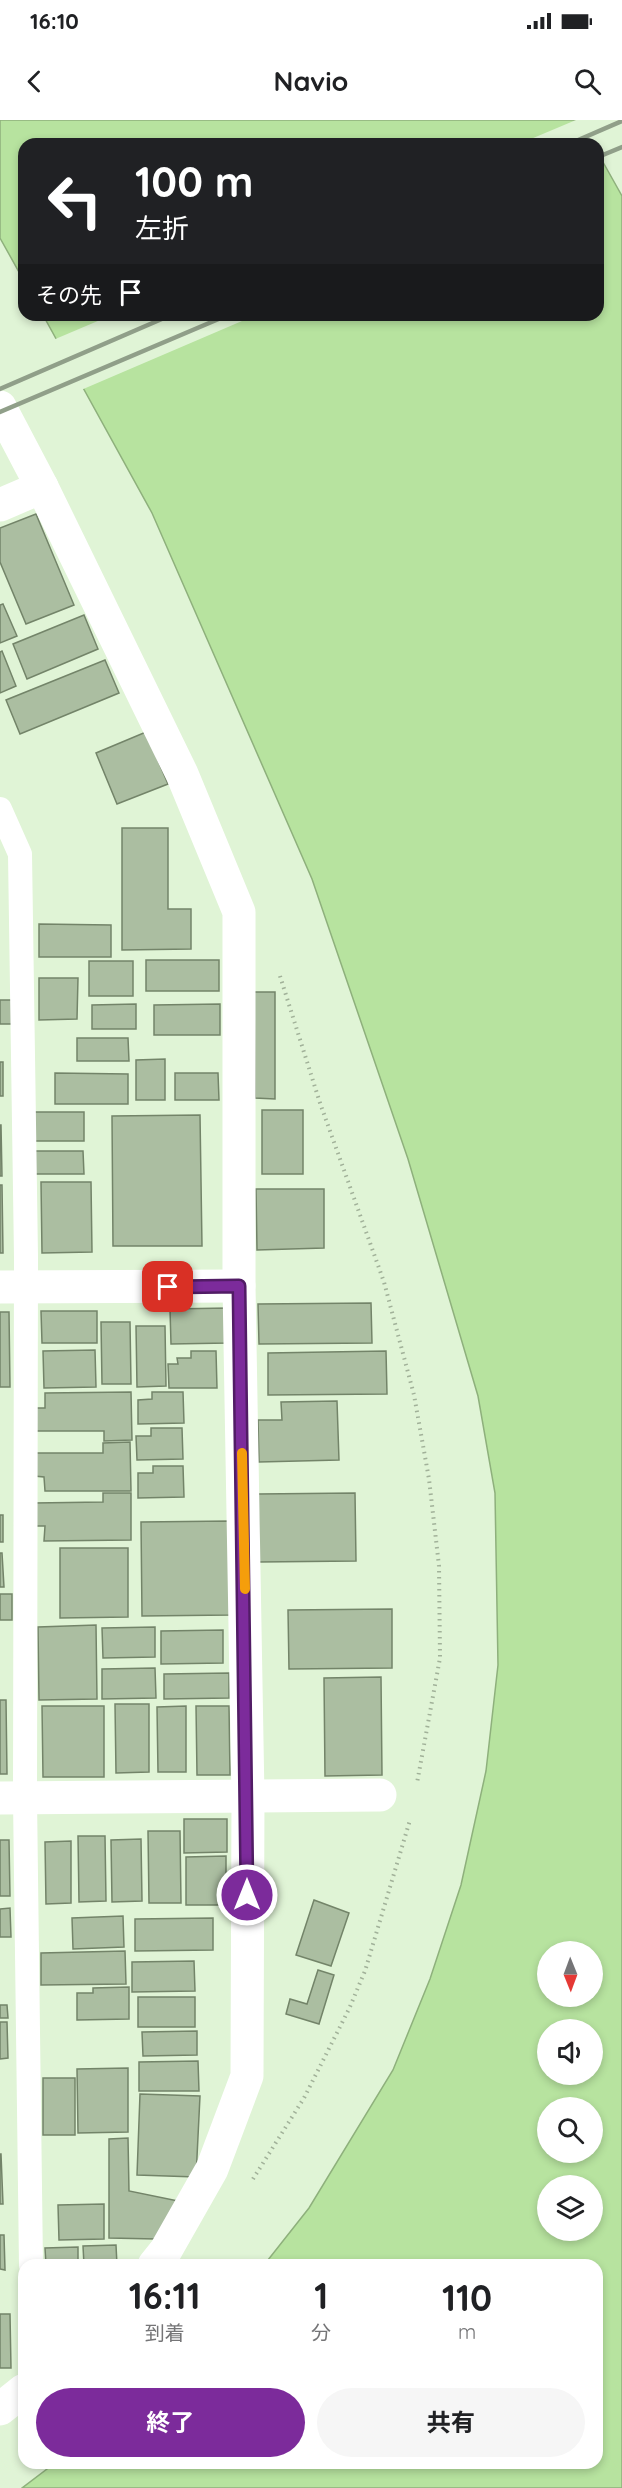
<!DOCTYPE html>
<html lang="ja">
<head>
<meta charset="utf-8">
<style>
	body { margin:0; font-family:Quicksand,"Noto Sans JP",sans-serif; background:#f6f6f6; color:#202124; height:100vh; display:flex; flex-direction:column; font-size:22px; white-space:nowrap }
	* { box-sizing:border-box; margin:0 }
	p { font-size:20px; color:#757577 }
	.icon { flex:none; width:33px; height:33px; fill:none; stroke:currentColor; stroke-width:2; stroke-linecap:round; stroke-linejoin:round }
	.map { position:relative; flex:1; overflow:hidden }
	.details { position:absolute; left:18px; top:2139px; width:585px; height:210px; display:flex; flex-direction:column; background:#fff; border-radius:18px; box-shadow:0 3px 9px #0003 }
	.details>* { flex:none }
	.banner { position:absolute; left:18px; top:18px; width:586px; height:183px; border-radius:18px; box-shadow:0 3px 9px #0003; background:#202124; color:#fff; overflow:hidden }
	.needle { width:39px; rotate:179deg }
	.controls { position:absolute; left:537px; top:1821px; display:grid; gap:12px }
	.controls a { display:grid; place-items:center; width:66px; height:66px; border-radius:50%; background:#fff; box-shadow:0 3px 9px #0003; font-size:30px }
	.pin { position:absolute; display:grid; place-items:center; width:51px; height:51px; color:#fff; margin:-26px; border-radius:12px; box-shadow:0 3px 9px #0006 }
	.me { position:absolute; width:66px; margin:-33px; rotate:0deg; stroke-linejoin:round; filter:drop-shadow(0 0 4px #0008) }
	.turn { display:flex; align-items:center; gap:21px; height:126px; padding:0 18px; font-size:27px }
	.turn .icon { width:78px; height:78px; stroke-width:2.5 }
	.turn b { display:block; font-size:42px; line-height:51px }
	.then { display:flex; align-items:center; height:57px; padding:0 18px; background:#0003; gap:12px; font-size:22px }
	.eta { display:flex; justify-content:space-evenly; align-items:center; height:102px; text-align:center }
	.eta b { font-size:36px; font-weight:700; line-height:42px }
	.primary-button { display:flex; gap:12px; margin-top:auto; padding:12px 18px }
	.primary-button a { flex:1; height:69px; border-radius:36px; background:#7c2b9b; color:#fff; font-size:24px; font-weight:700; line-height:69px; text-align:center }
	.primary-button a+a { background:#f6f6f6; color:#202124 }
	.status { display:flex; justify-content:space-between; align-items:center; height:42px; padding:0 30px; background:#fff; direction:ltr }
	.status svg { height:16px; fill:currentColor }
	header { display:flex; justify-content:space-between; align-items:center; height:78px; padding:0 18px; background:#fff; font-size:27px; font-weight:700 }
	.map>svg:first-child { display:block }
	.water { fill:#b7e39f; stroke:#8eb07c; stroke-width:1.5; fill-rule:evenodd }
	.pier { fill:#e0f4d6 }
	.building { fill:#abbea1; stroke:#738469; stroke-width:1.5 }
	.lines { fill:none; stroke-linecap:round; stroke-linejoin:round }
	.path { stroke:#a1b199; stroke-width:4; stroke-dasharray:1.5 4.5; stroke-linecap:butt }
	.service { stroke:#fff; stroke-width:24 }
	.minor { stroke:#fff; stroke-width:33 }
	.rail { stroke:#909f89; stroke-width:4.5 }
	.route-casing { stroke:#511c65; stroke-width:15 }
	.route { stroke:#7c2b9b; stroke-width:10 }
	.slow { stroke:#f59e0b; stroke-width:10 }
</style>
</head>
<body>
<div class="status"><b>16:10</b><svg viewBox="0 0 49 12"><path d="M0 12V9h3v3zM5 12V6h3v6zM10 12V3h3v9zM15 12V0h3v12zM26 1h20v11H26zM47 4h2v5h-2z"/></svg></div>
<header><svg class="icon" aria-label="back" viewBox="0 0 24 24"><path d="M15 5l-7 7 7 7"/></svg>Navio<svg class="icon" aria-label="search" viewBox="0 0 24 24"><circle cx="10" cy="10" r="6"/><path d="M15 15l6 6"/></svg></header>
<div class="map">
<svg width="622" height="2368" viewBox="0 0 622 2368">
	<rect width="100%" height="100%" fill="#e0f4d6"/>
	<g class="water">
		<path d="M0 0H578L592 24H24V161L0 118Z"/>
		<path d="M599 35 622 76V2368H22L55 2343H597V2145H264L309 2088 393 1950 430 1859 461 1765 486 1651 498 1545 495 1373 478 1276 408 1039 312 759 152 393 43 195H598ZM548 1832H592V1876H548ZM548 1910H592V1954H548ZM548 1988H592V2032H548ZM548 2066H592V2110H548Z"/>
	</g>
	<g class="pier">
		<path d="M576 0H581L595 24H519Z"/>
		<path d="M112 195H256L81 270 53 220Z"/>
	</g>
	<g class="building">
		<path d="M36 394 74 485 26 504 0 442V408Z"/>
		<path d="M3 484 17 516 0 523V485Z"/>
		<path d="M84 495 98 529 27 559 13 524Z"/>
		<path d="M2 531 16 566 0 573V532Z"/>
		<path d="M105 540 119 573 20 614 6 580Z"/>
		<path d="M146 612 168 664 117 684 96 633Z"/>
		<path d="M122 708H168V789H191V829L122 830Z"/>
		<path d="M39 804 111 805V837H39Z"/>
		<rect x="146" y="840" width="73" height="31"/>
		<rect x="89" y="841" width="44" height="35"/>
		<path d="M39 858H78L77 899 39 900Z"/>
		<path d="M254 872H275V979L255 978Z"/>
		<path d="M0 880H14L15 904H0Z"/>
		<path d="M136 884V909H92V885Z"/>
		<path d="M220 884V915H154V885Z"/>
		<path d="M77 918H128L129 941H77Z"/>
		<path d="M165 939V980H136V940Z"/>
		<rect x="0" y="942" width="3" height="34"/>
		<path d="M55 953 128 954V984H55Z"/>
		<path d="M175 953H218L219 980H175Z"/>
		<rect x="262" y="990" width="41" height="64"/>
		<rect x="34" y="992" width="50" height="29"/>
		<path d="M200 995 202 1126H113L112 996Z"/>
		<path d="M0 1005H1L2 1056H0Z"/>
		<path d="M35 1031H83L84 1054H35Z"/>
		<path d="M41 1062H91L92 1132 42 1133Z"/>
		<path d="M0 1065H2L3 1133H0Z"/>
		<path d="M256 1069H324V1128L257 1130Z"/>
		<path d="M371 1183 372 1223 259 1224 258 1184Z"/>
		<path d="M228 1188V1223L171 1224 170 1189Z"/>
		<path d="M41 1191H97V1223H42Z"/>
		<path d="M0 1192H9L10 1267H0Z"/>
		<path d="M101 1202H130L131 1264H102Z"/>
		<path d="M136 1206H165L166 1266 137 1267Z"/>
		<path d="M95 1230 96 1267 44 1268 43 1231Z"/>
		<path d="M191 1231H216L217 1268H169L168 1244H178L177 1238H191Z"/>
		<path d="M386 1231 387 1274 268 1275V1233Z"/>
		<path d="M131 1272 132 1320 104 1321V1311H35V1288H45V1273Z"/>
		<path d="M152 1272H183L184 1303 138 1304V1280L152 1279Z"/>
		<path d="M337 1281 339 1340 259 1342 258 1300H282L281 1282Z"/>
		<path d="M151 1308H182L183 1339 137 1340 136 1316H151Z"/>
		<path d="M130 1322 131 1371H45L44 1357 34 1356V1333H103V1323Z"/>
		<path d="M153 1346H183L184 1377 138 1378V1353H153Z"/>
		<path d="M103 1373H131V1420L44 1421 45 1406H34V1383L103 1382Z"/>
		<path d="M355 1373 356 1441 259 1442 258 1374Z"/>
		<rect x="0" y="1395" width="3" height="27"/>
		<path d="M230 1401 231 1495 142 1496 141 1402Z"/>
		<path d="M60 1428H128V1497L60 1498Z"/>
		<path d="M0 1433H2L4 1467H0Z"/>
		<rect x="0" y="1474" width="12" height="26"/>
		<path d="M392 1489V1548L289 1549 288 1490Z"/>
		<path d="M96 1505 97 1579 39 1580 38 1507Z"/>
		<path d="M155 1507V1537L103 1538 102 1508Z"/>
		<path d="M223 1510V1543L161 1544V1511Z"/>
		<path d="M155 1548 156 1578 102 1579V1549Z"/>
		<path d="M229 1553V1578L164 1579V1554Z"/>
		<path d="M381 1557 382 1655 325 1656 324 1558Z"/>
		<path d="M0 1580H6L7 1654H0Z"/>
		<path d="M115 1584H149V1652L116 1653Z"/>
		<path d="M42 1586H104V1657H43Z"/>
		<path d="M186 1586V1652H158L157 1587Z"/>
		<path d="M196 1586H229L230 1655H197Z"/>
		<path d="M184 1699H227V1732L184 1733Z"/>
		<path d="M148 1711H180L181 1783H149Z"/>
		<path d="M78 1716H105L106 1781 79 1782Z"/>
		<path d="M141 1719 142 1781 112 1782 111 1720Z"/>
		<path d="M0 1720H9L10 1776H0Z"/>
		<path d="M71 1721V1783L46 1784 45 1722Z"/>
		<path d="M226 1736V1785H186V1737Z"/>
		<path d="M314 1780 349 1793 331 1846 296 1835Z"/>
		<path d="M10 1788 11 1817H0V1789Z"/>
		<path d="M123 1796 124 1827 73 1829 72 1798Z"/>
		<path d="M213 1798V1830L135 1831V1799Z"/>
		<path d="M125 1831 126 1864 41 1865V1833Z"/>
		<path d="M194 1841 195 1871 132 1872V1842Z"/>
		<path d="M318 1850 334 1855 319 1904 286 1894 290 1879 307 1884Z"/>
		<path d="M129 1867V1899L77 1900V1873H93V1868Z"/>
		<rect x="138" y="1877" width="57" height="30"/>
		<path d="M0 1885H7L8 1898H0Z"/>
		<path d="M0 1902H7L8 1938 0 1939Z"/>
		<path d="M197 1911V1935L143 1936 142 1912Z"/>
		<path d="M198 1941 199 1971H139V1942Z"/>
		<path d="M128 1948V2012L78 2013 77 1949Z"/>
		<rect x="43" y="1958" width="32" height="57"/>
		<path d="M140 1974 200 1976 196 2057 137 2055Z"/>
		<path d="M128 2018 129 2071 183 2082 156 2119 109 2118V2019Z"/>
		<path d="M0 2034H1L3 2084H0Z"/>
		<path d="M104 2084V2119L59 2120 58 2085Z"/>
		<path d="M0 2115H4L5 2150 0 2149Z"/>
		<path d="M116 2125 117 2145H84L83 2126Z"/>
		<path d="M78 2127V2145H46L45 2128Z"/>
		<path d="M0 2194H10L11 2248H0Z"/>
	</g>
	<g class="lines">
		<g class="path">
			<path d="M280 856 320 983 384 1162 414 1275 429 1359 439 1446 440 1538 417 1663"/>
			<path d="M253 2059 304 1978 349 1889 365 1851 410 1700"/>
		</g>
		<path class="service" d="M0 689 20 734 26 1137 25 1678 31 2145"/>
		<g class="minor">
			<path d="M0 287 42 367"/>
			<path d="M0 385 42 367 182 654 239 792V1166L248 1677 247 1956 212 2049 166 2130 154 2145"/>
			<path d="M0 1167 239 1166"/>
			<path d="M0 1678 380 1675"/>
			<path d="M0 2289 24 2270"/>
		</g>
		<g class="rail">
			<path d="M569 24 622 1"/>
			<path d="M598 37 622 27"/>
			<path d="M0 269 171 195"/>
			<path d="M0 292 228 195"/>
		</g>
	</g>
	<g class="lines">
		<g class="route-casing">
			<path id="route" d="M168 1167 239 1166 247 1775"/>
		</g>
		<use href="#route" class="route"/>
		<path class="slow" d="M242 1333 245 1469"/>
	</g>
</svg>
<div class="controls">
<a><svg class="needle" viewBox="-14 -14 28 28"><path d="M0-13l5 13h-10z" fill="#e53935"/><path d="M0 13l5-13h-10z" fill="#757577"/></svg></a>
<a><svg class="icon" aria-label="sound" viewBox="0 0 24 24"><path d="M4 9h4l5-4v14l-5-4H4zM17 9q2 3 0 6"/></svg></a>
<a><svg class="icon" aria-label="search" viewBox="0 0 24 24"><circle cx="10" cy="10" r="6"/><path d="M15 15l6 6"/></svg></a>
<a><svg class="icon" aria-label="layers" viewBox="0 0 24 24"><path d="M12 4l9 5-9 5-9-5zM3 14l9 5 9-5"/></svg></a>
</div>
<div class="pin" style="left:168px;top:1167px;background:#d93025"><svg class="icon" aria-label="arrive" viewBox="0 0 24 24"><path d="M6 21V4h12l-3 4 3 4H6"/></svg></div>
<svg class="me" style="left:247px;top:1775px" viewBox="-20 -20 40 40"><circle r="17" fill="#7c2b9b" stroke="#fff" stroke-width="3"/><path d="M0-11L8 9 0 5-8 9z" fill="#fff"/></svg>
<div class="banner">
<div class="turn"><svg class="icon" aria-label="left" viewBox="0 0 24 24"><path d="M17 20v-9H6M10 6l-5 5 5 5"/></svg><div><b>100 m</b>左折</div></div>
<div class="then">その先<svg class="icon" aria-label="arrive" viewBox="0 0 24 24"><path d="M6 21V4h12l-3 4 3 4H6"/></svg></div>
</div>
<section class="details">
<div class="eta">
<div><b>16:11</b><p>到着</p></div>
<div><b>1</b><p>分</p></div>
<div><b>110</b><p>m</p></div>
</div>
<div class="primary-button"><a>終了</a><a>共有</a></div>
</section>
</div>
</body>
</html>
